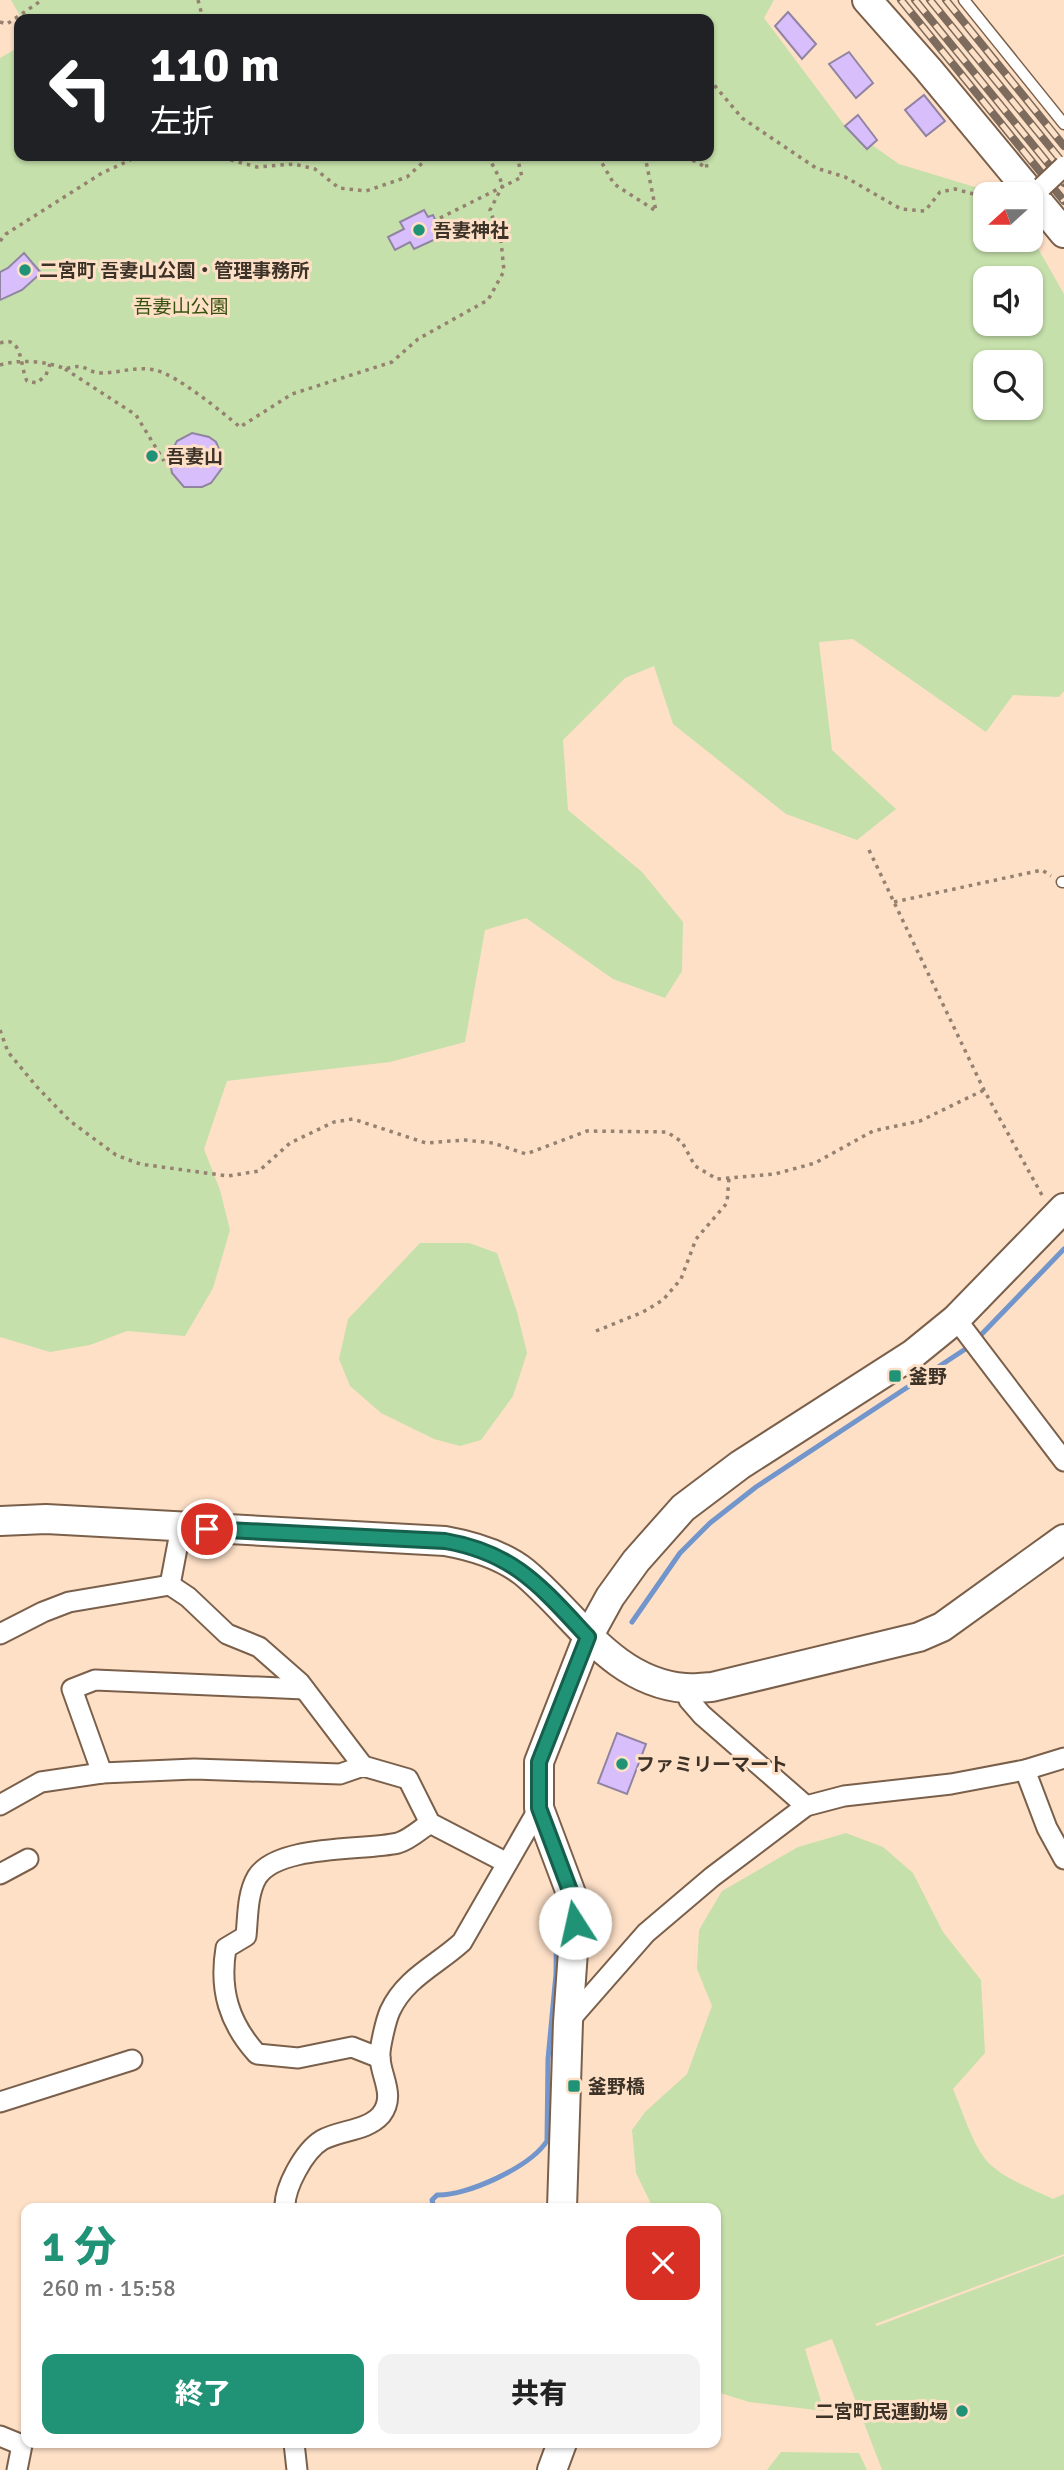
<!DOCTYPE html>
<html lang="ja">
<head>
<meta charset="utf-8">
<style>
	body { margin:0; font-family:Signika,"Noto Sans JP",sans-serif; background:#f2f2f2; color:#222; height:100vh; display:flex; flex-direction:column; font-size:26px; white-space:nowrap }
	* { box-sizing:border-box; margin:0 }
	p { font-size:23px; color:#767676 }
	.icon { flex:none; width:38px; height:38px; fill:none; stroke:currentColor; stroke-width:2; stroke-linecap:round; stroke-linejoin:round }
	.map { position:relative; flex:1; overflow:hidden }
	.panel { position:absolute; left:21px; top:2203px; width:700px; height:245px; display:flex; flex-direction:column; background:#fff; border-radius:14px; box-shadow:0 2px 5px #0004 }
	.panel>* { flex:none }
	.guide { position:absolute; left:14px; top:14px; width:700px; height:147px; border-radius:14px; box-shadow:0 2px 5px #0004; background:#202124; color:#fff; overflow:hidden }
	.needle { width:46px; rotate:249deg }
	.controls { position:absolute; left:973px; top:182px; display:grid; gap:14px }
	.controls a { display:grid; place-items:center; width:70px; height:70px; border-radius:14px; background:#fff; box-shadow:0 2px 5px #0004; font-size:35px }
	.pin { position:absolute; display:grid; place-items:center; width:60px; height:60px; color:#fff; margin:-30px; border:4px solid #fff; border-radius:50%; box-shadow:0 2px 7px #0007 }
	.me { position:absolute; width:77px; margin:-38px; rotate:350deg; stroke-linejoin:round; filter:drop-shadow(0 0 5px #0008) }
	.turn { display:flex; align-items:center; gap:24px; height:147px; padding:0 21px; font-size:32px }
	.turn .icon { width:91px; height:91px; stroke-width:2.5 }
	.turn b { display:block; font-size:49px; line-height:60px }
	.round { display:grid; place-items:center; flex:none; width:74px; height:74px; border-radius:14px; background:#f2f2f2 }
	.head { display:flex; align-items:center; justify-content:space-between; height:119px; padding:0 21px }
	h1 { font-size:42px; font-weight:800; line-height:52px; color:#209275 }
	.cta { display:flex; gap:14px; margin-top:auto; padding:14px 21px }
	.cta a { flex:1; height:80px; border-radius:14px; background:#209275; color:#fff; font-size:28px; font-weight:800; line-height:80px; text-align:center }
	.cta a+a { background:#f2f2f2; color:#222 }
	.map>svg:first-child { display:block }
	.green { fill:#c5e0aa; fill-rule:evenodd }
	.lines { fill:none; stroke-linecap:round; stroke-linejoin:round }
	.stream { stroke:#7296cc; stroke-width:5 }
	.building { fill:#d9befc; stroke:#9084a2; stroke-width:2 }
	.lane-casing { stroke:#7a604b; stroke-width:13 }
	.street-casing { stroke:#7a604b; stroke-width:23 }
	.secondary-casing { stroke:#7a604b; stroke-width:32 }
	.path { stroke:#948170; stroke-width:3.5; stroke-dasharray:3.5 5; stroke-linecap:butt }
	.lane { stroke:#fff; stroke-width:10 }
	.street { stroke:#fff; stroke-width:19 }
	.secondary { stroke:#fff; stroke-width:28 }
	.rail-casing { stroke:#7d6c5d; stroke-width:8 }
	.rail { stroke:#fee0c7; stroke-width:5; stroke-dasharray:16; stroke-linecap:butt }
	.street-bridge-casing { stroke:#7a604b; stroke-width:23; stroke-linecap:butt }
	.street-bridge { stroke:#fff; stroke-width:19 }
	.route-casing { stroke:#155f4c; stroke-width:18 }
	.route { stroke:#209275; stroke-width:12 }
	.poi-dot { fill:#209275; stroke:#fee0c7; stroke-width:2.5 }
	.labels { text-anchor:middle; stroke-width:6; stroke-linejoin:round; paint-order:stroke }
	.poi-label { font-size:19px; font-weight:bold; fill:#3d3228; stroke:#fee0c7; text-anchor:start }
	.park-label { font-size:19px; fill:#37510e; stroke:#fee0c7 }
</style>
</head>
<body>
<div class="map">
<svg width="1064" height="2470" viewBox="0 0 1064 2470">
	<rect width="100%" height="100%" fill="#fee0c7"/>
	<g class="green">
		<path d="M11 0H774L764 18 845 126 899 164 998 194H985V240H1031V236L1064 294V691L1059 697 1013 695 986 732 853 639 819 642 832 750 896 809 857 840 786 814 673 724 654 666 625 678 563 740 568 810 642 872 683 922 682 971 665 998 613 979 526 918 485 930 465 1042 390 1062 227 1081 204 1149 220 1190 230 1230 213 1288 185 1336 127 1331 90 1345 50 1352 0 1337V58L19 47V156H709V19H22ZM985 278H1031V324H985ZM985 362H1031V408H985Z"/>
		<path d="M420 1243H469L497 1253 517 1312 527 1353 513 1396 481 1440 460 1446 434 1439 381 1413 350 1386 339 1359 348 1319Z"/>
		<path d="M846 1833 883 1847 913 1873 943 1932 981 1980 985 2053 953 2089C963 2112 971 2141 986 2160 1003 2179 1031 2188 1053 2199L1064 2194V2254L875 2324 877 2326 1064 2256V2470H882L832 2339 805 2349 824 2411 749 2402 717 2392 716 2208H653L636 2173 632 2130 645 2112 687 2074 712 2006 697 1969 699 1930 722 1891 798 1847Z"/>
		<path d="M781 2452 859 2453 867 2470H767Z"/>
	</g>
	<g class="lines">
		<g class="stream">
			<path d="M977 1339 1064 1249"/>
			<path d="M632 1622 680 1553 710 1523 756 1487 970 1346"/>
			<path d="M434 2208 432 2200 437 2195C467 2196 530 2167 547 2141L548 2059 556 1974 557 1893"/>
		</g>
	</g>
	<g class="building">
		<path d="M788 12 816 44 802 59 775 26Z"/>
		<path d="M849 52 873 83 856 98 829 64Z"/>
		<path d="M924 95 945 121 926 136 905 110Z"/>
		<path d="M858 115 877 140 867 149 845 126Z"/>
		<path d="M424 210 428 217 433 215 439 228 434 230 438 238 414 249 410 242 395 250 388 237 404 229 400 222Z"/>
		<path d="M24 253 41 273 22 290 0 300V272L8 268Z"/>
		<path d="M192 433 209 437 216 442 223 459 222 468 211 483 202 487H184L172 473 169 456 177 441Z"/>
		<path d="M617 1733 646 1744 627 1794 598 1783Z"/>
	</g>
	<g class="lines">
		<g class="lane-casing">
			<g id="lane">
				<path d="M964 0 1064 124"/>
				<path d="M1062 882H1064"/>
			</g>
		</g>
		<g class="street-casing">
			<g id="street">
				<path d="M956 1319 1064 1461"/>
				<path d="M170 1585 181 1527"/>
				<path d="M0 1634 43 1612 69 1602 170 1585 188 1597 227 1634 259 1647 300 1683 363 1766"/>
				<path d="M685 1688 689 1700 702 1715 806 1806"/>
				<path d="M1025 1770 1047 1828 1064 1859"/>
				<path d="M102 1773 72 1689 95 1680 304 1689"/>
				<path d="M0 1805 41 1782 102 1773 194 1769 340 1774 363 1766 408 1779 430 1823 507 1863"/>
				<path d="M0 1874 28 1859"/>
				<path d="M568 2022 646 1933 712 1877 806 1806 844 1796 951 1784 1025 1770 1064 1758"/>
				<path d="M380 2058 352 2047 298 2058 257 2054C229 2023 219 1990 226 1948L246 1936C248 1917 247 1894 257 1877 278 1844 364 1851 398 1843 409 1840 421 1829 430 1823"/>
				<path d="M0 2102 132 2060"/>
				<path d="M285 2208C284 2188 304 2151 322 2140 340 2130 367 2131 381 2115 396 2096 381 2077 380 2058 379 2049 386 2020 390 2011 405 1978 437 1965 462 1942L539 1808"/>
				<path d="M0 2436 22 2445 17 2470"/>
				<path d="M294 2443 297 2470"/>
			</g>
		</g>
		<g class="secondary-casing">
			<g id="secondary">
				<path d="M867 0 928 69 1064 233"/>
				<path d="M0 1521 46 1519 445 1541C473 1546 501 1554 524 1572 575 1614 612 1682 685 1688 694 1689 704 1687 712 1687L919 1637 942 1627 1064 1539"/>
				<path d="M562 2208 568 2022 575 1923 572 1896 539 1808V1762L588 1637 610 1597 636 1561 683 1508 740 1465 913 1354 956 1319 1064 1208"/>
				<path d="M552 2470 562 2443"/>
			</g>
		</g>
		<g class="path">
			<path d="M198 0 203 19"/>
			<path d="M0 22 7 24 42 0"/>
			<path d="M709 79 742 118 816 168 845 177 901 209 925 211 940 192 955 189 985 197"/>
			<path d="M223 156 227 159 257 167 294 164 315 169 339 188 366 191 407 177 430 156"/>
			<path d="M488 156 503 185"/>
			<path d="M598 156 614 184 656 211 645 156"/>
			<path d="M685 156 707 168 705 156"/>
			<path d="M990 194 999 188"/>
			<path d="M440 218 522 177 517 156"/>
			<path d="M0 241 6 234 102 173 139 156"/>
			<path d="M0 343C23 334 20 368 27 381L37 383 46 375 50 364"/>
			<path d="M0 365C18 359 48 361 65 369 87 362 84 372 101 373 119 373 135 366 155 370 177 375 222 412 240 427L292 394 392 362 418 339 488 300 504 271 501 241 490 210 503 185"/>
			<path d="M65 369 136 415 164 461"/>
			<path d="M869 850 984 1090 1043 1197"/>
			<path d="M894 902 1042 870 1051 876"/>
			<path d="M0 1030 8 1052 37 1087 70 1121 116 1155 140 1164 228 1176 259 1171 290 1143 334 1122 353 1119 426 1143 464 1140 493 1143 526 1154 587 1131 667 1132 682 1142 695 1166 717 1179 775 1174 815 1163 873 1131 920 1121 984 1090"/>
			<path d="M596 1331 643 1312 663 1300 681 1279 696 1239 727 1203 729 1178"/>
		</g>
		<use href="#lane" class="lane"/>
		<use href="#street" class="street"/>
		<use href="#secondary" class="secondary"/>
		<g class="rail-casing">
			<g id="rail">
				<path d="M901 0 1064 201"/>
				<path d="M915 0 1064 183"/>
				<path d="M930 0 1064 164"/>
				<path d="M946 0 1064 146"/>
			</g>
		</g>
		<use href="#rail" class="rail"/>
		<g class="street-bridge-casing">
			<path id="street-bridge" d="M1042 187 1064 166"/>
		</g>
		<use href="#street-bridge" class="street-bridge"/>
	</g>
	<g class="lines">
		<g class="route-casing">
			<path id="route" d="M207 1529 445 1541C515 1553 542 1588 588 1637L539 1762V1808L572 1896 575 1923"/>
		</g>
		<use href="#route" class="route"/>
	</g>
	<g class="poi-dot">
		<circle cx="419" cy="230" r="7"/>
		<circle cx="25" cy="270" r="7"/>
		<circle cx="152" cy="456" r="7"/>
		<rect x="888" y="1369" width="14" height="14" rx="3.5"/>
		<circle cx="622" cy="1764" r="7"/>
		<rect x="567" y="2079" width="14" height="14" rx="3.5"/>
		<circle cx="962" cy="2411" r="7"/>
	</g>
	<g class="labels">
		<g class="poi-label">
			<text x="433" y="237">吾妻神社</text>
			<text x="39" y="277">二宮町 吾妻山公園・管理事務所</text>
			<text x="166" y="463">吾妻山</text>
			<text x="909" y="1383">釜野</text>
			<text x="636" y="1771">ファミリーマート</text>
			<text x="588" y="2093">釜野橋</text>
			<text x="948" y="2418" text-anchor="end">二宮町民運動場</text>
		</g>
		<g class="park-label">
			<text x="181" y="313">吾妻山公園</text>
		</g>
	</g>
</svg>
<div class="controls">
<a><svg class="needle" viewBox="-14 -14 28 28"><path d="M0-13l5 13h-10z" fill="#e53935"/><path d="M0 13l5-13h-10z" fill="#767676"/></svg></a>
<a><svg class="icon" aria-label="sound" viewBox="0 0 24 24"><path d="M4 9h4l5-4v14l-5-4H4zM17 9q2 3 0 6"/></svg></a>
<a><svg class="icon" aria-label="search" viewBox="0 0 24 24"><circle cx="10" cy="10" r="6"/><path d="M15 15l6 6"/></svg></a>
</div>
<div class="pin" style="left:207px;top:1529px;background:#d93025"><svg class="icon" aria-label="arrive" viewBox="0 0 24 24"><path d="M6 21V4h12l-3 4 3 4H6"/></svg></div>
<svg class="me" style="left:575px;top:1923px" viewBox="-20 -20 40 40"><circle r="19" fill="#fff"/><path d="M0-13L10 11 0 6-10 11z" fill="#209275"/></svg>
<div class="guide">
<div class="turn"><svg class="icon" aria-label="left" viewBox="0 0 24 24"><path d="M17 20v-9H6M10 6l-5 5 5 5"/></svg><div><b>110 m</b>左折</div></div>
</div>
<section class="panel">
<div class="head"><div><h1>1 分</h1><p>260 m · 15:58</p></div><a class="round" style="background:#d93025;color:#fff"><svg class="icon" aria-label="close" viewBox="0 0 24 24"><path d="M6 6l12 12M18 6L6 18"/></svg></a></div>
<div class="cta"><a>終了</a><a>共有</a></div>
</section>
</div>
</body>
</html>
